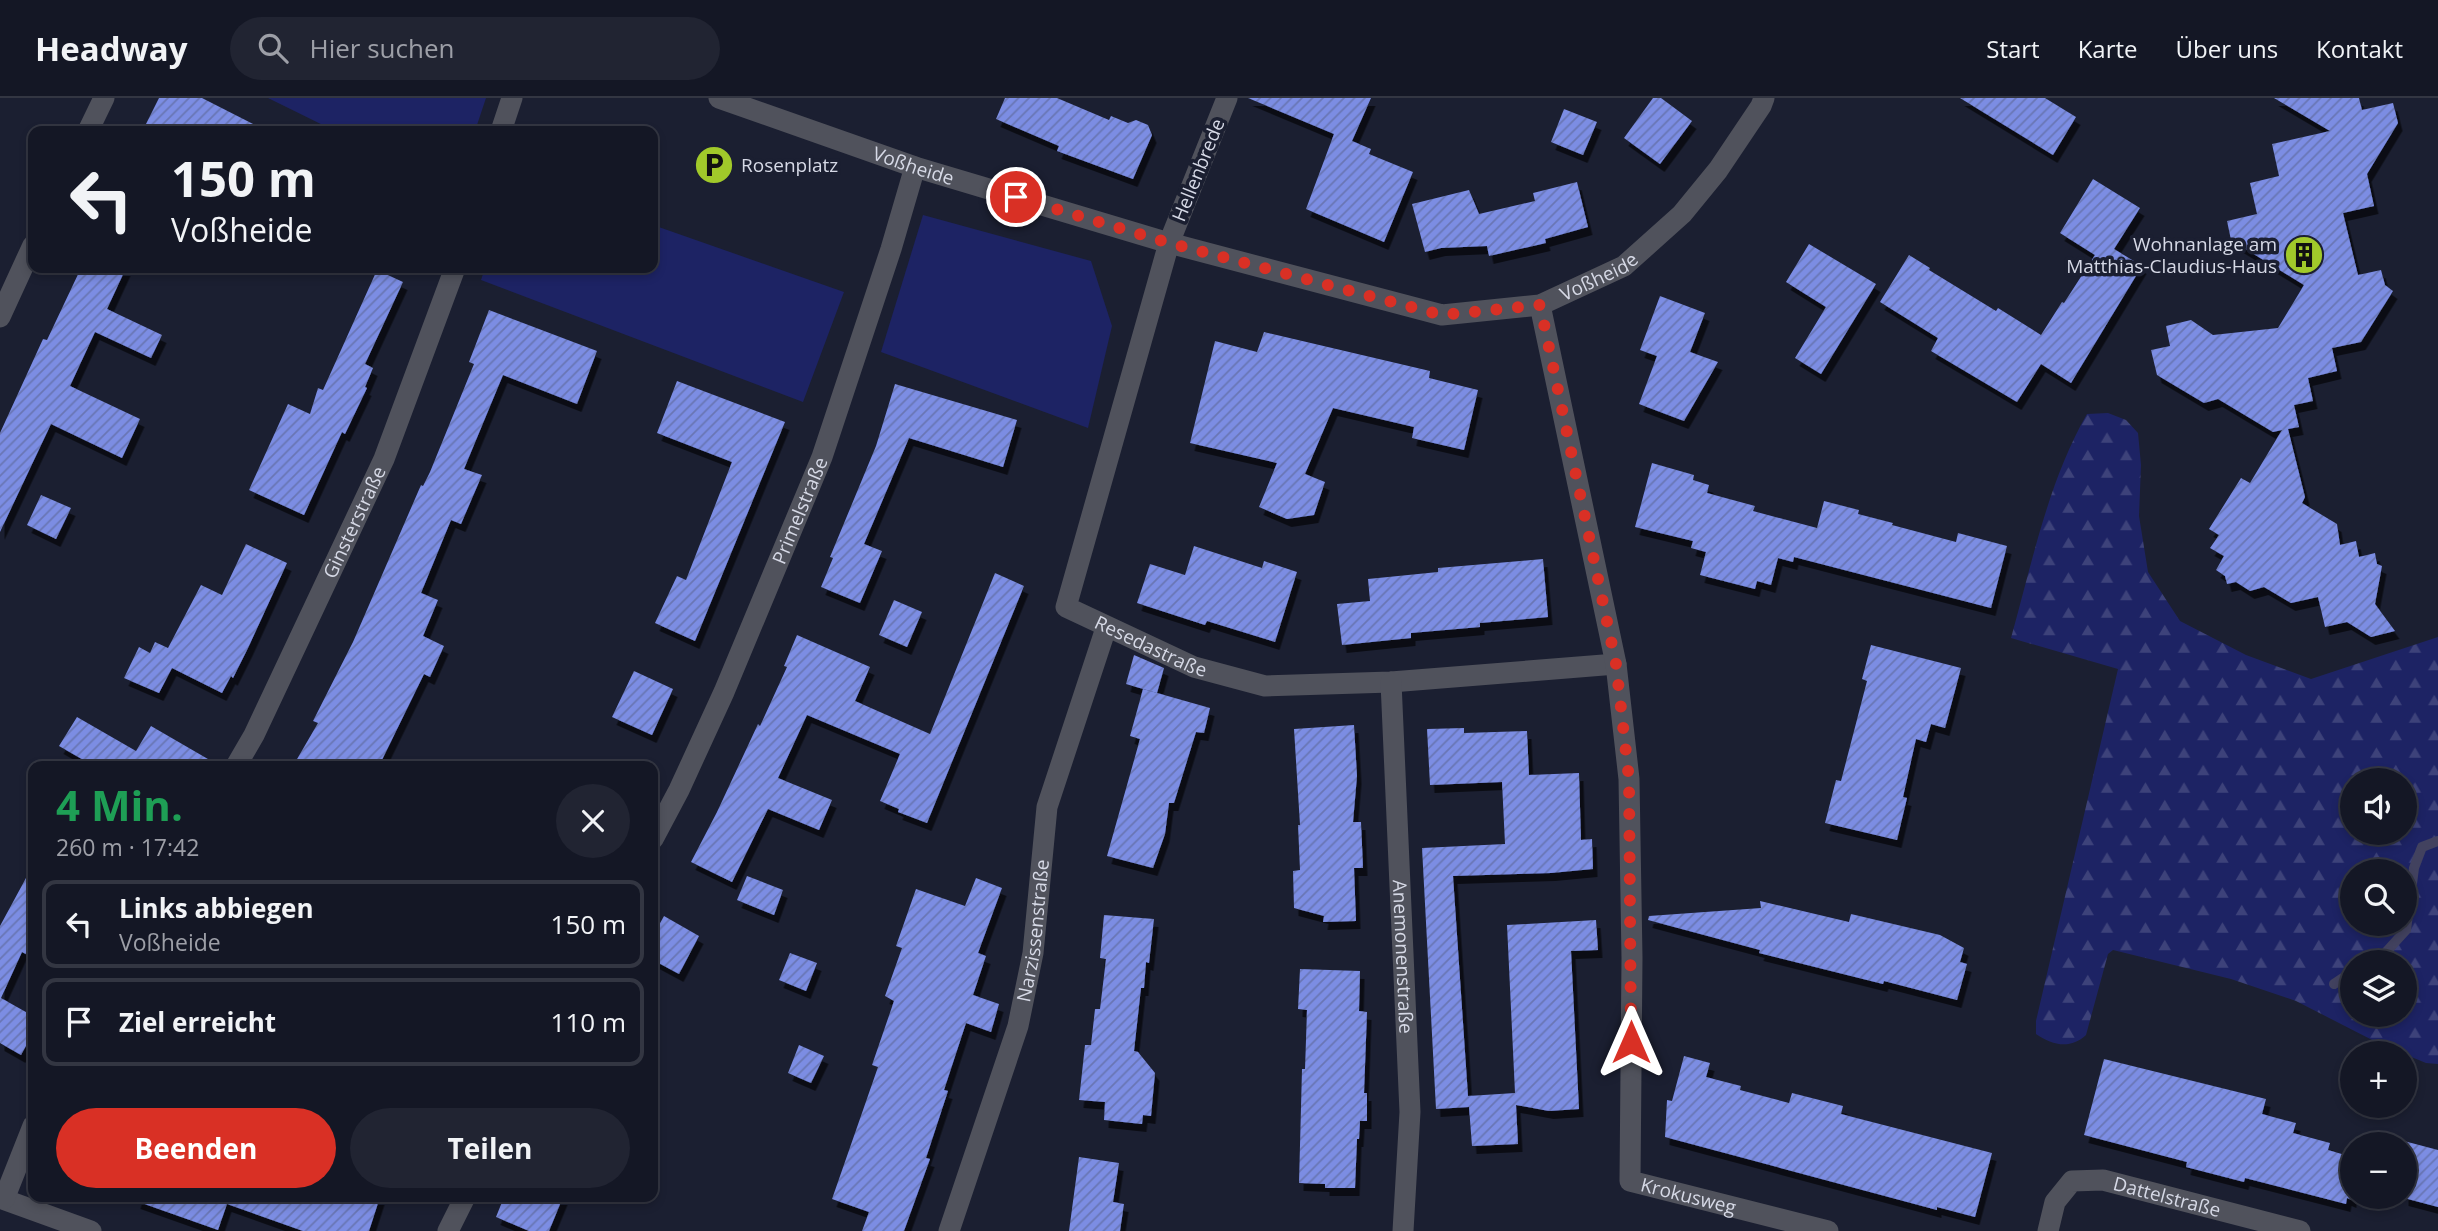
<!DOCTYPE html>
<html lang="de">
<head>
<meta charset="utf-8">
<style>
	body { margin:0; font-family:"Open Sans",sans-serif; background:#212432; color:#f1f3f6; height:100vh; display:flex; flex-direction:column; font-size:26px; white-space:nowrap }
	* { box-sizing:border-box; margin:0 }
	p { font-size:23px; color:#9d9fa7 }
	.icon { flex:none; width:38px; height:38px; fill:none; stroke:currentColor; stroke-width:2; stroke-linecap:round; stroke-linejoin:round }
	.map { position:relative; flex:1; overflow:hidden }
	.sheet { position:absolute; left:28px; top:663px; width:630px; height:441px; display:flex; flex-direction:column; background:#141725; border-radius:14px; box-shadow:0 4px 10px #0003,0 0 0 2px #333642 }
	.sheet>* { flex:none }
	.banner { position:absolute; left:28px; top:28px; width:630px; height:147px; border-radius:14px; box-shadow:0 4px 10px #0003,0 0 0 2px #333642; background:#141725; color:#f1f3f6; overflow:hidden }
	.fabs { position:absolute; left:2340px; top:670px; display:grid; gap:14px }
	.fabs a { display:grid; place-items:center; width:77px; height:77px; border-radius:50%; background:#141725; box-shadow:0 4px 10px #0003,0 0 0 2px #333642; font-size:35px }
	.pin { position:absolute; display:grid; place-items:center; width:60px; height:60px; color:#fff; margin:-30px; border:4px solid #fff; border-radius:50%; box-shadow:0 2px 7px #0007 }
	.me { position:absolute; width:77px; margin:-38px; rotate:0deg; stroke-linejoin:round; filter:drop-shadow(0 0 5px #0008) }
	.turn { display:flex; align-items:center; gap:24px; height:147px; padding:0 28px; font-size:32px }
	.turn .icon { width:91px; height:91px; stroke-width:2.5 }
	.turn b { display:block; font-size:49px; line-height:60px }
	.round { display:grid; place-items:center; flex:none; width:74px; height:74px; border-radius:37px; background:#212432 }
	.summary { display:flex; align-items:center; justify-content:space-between; height:119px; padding:0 28px }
	h1 { font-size:42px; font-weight:700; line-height:52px; color:#1e9e55 }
	.action { display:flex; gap:14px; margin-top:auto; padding:14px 28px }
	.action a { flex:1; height:80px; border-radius:42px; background:#d93025; color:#fff; font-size:28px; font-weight:700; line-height:80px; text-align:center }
	.action a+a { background:#212432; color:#f1f3f6 }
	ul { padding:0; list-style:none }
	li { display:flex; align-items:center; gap:21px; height:88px; margin:0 14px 10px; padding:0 14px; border:4px solid #333642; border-radius:14px }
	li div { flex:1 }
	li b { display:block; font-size:26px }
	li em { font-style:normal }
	header { display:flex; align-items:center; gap:42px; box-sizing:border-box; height:98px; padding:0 35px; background:#141725; border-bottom:2px solid #333642 }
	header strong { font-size:33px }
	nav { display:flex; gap:38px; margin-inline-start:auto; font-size:24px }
	.search { width:490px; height:63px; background:#212432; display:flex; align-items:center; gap:18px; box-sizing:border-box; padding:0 24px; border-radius:38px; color:#9d9fa7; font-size:26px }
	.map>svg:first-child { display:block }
	.forest { fill:url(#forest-firs); fill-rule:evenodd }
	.green { fill:#1d2364 }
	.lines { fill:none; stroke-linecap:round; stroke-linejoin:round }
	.stream { stroke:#42425f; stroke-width:10 }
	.building { fill:url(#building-hatch); filter:url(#shadow) }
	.street { stroke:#50525c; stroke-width:21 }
	.route { stroke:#d93025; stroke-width:12; stroke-dasharray:0 21.6 }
	.labels { text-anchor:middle; stroke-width:7; stroke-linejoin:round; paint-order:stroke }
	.poi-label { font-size:19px; fill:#d6d9e6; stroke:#1b1f31; text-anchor:start }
	.street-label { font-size:19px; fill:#d6d9e6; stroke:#1b1f31 }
</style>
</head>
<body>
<header>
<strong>Headway</strong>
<div class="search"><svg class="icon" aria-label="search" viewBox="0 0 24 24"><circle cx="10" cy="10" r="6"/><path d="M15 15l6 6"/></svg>Hier suchen</div>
<nav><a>Start</a><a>Karte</a><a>Über uns</a><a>Kontakt</a></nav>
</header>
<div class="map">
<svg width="2438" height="1133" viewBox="0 0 2438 1133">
	<defs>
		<pattern id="forest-firs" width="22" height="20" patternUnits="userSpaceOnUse" patternTransform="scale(1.75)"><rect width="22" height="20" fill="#1d2364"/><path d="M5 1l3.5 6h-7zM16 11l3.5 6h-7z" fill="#3d427a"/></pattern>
		<pattern id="building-hatch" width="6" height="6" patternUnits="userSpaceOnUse" patternTransform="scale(1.75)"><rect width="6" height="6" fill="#7b8de3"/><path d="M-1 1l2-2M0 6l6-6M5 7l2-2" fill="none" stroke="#6976b4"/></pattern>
		<filter id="shadow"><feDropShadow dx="4.5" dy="8" stdDeviation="0" flood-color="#0009"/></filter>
	</defs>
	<rect width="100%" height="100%" fill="#1b1f31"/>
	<path class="forest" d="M2108 315 2126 322 2138 335 2141 367 2139 418 2148 474 2180 523 2246 557 2311 581 2438 539V966L2426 965 2380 946 2296 903 2231 881 2113 852 2108 856 2086 937C2071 951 2053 948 2036 936V923L2118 571 2011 540C2032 465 2048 384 2087 316ZM2352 682H2404V735H2352ZM2352 774H2404V826H2352ZM2352 864H2404V917H2352Z"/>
	<g class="green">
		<path d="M268 0H486L475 33H335Z"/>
		<path d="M923 117 1091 163 1112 228 1088 330 881 254Z"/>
		<path d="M653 127 844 194 803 304 481 182 485 170H653Z"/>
	</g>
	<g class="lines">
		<g class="stream">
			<path d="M2377 864 2406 832 2414 770 2422 749 2438 743"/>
			<path d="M2334 886 2352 874"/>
		</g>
	</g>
	<g class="building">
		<path d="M159 0H202L267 33H161L146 26Z"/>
		<path d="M1005 0H1057L1109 22 1111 18 1128 25 1136 22 1148 27 1152 37 1133 81 1057 53 1059 48 996 21Z"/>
		<path d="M1248 0H1371L1352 43 1371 51 1369 56 1413 74 1384 144 1306 111 1334 36Z"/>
		<path d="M1653 0H1661L1692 23 1660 66 1624 40Z"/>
		<path d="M1960 0H2045L2076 19 2053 57Z"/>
		<path d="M2274 0H2359L2362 12 2393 5 2398 25 2367 76 2374 108 2343 115 2358 177 2381 172 2385 187 2393 193 2361 244 2332 250 2337 273 2308 280 2313 303 2294 307 2299 329 2288 331 2305 399 2302 405 2337 426 2340 447 2356 443 2359 459 2375 455 2377 466 2382 468 2375 506 2395 533 2371 539 2347 524 2325 529 2318 499 2291 505 2264 489 2250 493 2236 484 2227 486 2225 478 2216 472 2224 458 2210 450 2219 437 2209 431 2241 380 2250 385 2282 332 2273 334 2218 301 2204 305 2157 277 2151 252 2170 248 2166 228 2191 222 2213 237 2278 230 2304 187 2231 142 2227 123 2257 116 2250 85 2279 78 2272 46 2330 33Z"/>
		<path d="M1564 11 1597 24 1583 57 1551 44Z"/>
		<path d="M2093 81 2140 110 2114 151 2142 168 2071 285 2041 266 2017 304 1931 253 1938 240 1880 204 1909 157 1930 170 1929 172 1996 213 1998 210 2041 237 2062 204 2064 205 2095 157 2060 135Z"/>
		<path d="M1577 84 1588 129 1545 141 1546 145 1489 158 1487 148 1441 150 1425 154 1412 106 1469 92 1479 116 1535 103 1533 95Z"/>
		<path d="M1809 146 1876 186 1821 276 1795 260 1826 209 1786 184Z"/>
		<path d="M81 170H126L107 211 162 237 151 260 95 234 70 288 140 321 122 360 51 326 0 434V335L43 241 47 242Z"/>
		<path d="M377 172 403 184 365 266 373 270 365 289 367 290 345 336 342 334 304 417 249 392 288 306 310 316 318 290 323 292Z"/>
		<path d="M1660 198 1705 215 1690 254 1718 264 1684 323 1639 306 1657 258 1640 252Z"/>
		<path d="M489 212 597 253 577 306 503 277 464 371 482 377 461 426 451 422 421 495 438 502 423 538 444 548 430 579 424 576 379 668H293L318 625 313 623 353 544 421 387 423 388 430 374 474 266 469 264Z"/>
		<path d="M1264 234 1430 273 1429 280 1478 292 1464 352 1412 340 1414 329 1333 310 1305 376 1325 384 1314 417 1287 421 1259 409 1277 365 1190 345 1215 243 1257 254Z"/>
		<path d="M677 283 785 324 695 543 655 525 677 478 686 482 732 364 657 335Z"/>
		<path d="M895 286 1017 322 1003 369 909 340 864 446 882 453 860 505 821 489 833 460 830 459 876 348Z"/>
		<path d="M1652 365 1694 377 1693 382 1709 387 1707 395 1755 408 1753 413 1817 430 1824 403 1859 412 1858 416 1893 425 1892 427 1956 444 1958 435 2007 448 1991 510 1794 459 1793 464 1778 460 1771 487 1757 483 1755 491 1700 477 1706 454 1691 450 1693 443 1635 429Z"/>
		<path d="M41 397 71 410 56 441 27 427Z"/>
		<path d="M246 446 287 465 248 550 233 580 231 578 222 595 172 570 159 595 124 580 139 549 150 555 155 544 168 550 201 487 222 497Z"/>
		<path d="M1194 448 1262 470 1264 463 1297 474 1275 544 1207 523 1205 527 1137 505 1150 466 1185 477Z"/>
		<path d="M1543 461 1548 519 1480 525V529L1411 535V540L1342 547 1337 506 1370 503 1368 481 1438 474V470Z"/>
		<path d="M995 475 1024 488 927 725 898 714 899 711 880 703 900 656 807 617 778 680 832 702 819 732 768 711 732 784 691 764 717 714 758 626 760 628 787 569 784 568 797 537 870 569 855 603 930 636Z"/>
		<path d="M894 502 922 514 907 549 879 537Z"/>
		<path d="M1871 547 1961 570 1945 630 1931 626 1926 644 1916 641 1903 699 1907 700 1897 742 1825 725 1836 682 1841 683 1867 583 1862 581Z"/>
		<path d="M1134 557 1164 570 1157 595 1126 586Z"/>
		<path d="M634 573 673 591 652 637 612 619Z"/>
		<path d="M1143 591 1210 610 1204 635 1196 634 1174 705H1169L1165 736 1153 770 1107 758 1140 641 1130 638Z"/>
		<path d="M77 619 136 653 151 628 220 668H94L59 648Z"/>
		<path d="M1354 627 1357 678 1353 724H1361L1363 770H1354L1356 823 1323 824 1324 818 1294 810 1293 773 1300 772 1298 727H1300L1294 631Z"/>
		<path d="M1464 630V635L1527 633 1529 677 1579 675 1581 742 1592 741 1593 771 1551 775 1453 778 1468 998 1515 995 1507 827 1596 822 1598 852 1571 853 1579 1011 1549 1013 1516 1007 1518 1046 1472 1048 1469 1009 1436 1011 1422 750 1505 746 1502 684 1430 687 1427 631Z"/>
		<path d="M33 767V860L22 854 1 900 33 918V935L21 957 0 945V828Z"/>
		<path d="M747 778 783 792 774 817 737 802Z"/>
		<path d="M976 780 1002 790 978 855 986 858 973 897 999 906 991 934 966 925 944 992 948 993 926 1060 930 1061 904 1133H862L869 1114 832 1101 878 969 872 967 894 903 885 898 902 850 896 848 916 791 965 808Z"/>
		<path d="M1760 803 1849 824 1851 816 1940 837 1964 850 1960 864 1967 866 1957 902 1884 883 1883 886 1759 855 1760 852 1648 822 1649 818 1761 810Z"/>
		<path d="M1104 817 1154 821 1149 865 1146 864 1144 890H1141L1134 953 1138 954 1155 975 1151 1018 1143 1017 1142 1026 1104 1022 1105 1004 1079 1002 1085 947H1091L1095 911H1100L1106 861 1100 860Z"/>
		<path d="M664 818 699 838 679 876 653 862V838Z"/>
		<path d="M790 855 817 865 806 893 779 882Z"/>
		<path d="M1300 871 1360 873 1359 913 1367 914 1364 995H1367V1023H1360L1359 1041H1357L1355 1090H1325V1086L1299 1085 1302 971H1305L1307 912 1298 911Z"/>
		<path d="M799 947 824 958 811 985 788 975Z"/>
		<path d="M1684 958 1710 965 1706 979 1741 988 1740 992 1789 1005 1792 995 1843 1008 1841 1016 1992 1055 1975 1119 1937 1109V1112L1665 1039 1667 1002 1672 1003Z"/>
		<path d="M2104 961 2266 1001 2262 1016 2296 1025 2293 1035 2330 1045 2328 1052 2352 1059V1102L2347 1100 2346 1106 2245 1080 2244 1084 2186 1069 2187 1064 2084 1037Z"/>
		<path d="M2404 1043 2438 1052V1109L2404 1100Z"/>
		<path d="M1079 1059 1119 1065 1113 1104 1124 1106 1120 1133H1069Z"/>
		<path d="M137 1099H380L369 1133H303L227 1106 218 1132 136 1103Z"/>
		<path d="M504 1099H563L549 1133H529L496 1119Z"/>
	</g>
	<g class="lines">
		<g class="street">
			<path id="s1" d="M719 0 915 69 1169 145 1442 217 1540 207 1624 168 1682 116 1718 72 1761 8 1764 0"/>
			<path id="s2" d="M1227 0 1169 145 1066 509 1194 569 1265 588 1391 584 1616 566"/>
			<path d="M88 33 104 0"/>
			<path d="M501 33 512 0"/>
			<path id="s3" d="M1540 207 1616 566 1629 681 1632 860 1630 1083 1828 1133"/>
			<path d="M0 219 33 147"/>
			<path id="s4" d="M1391 584 1410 1014 1403 1133"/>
			<path id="s5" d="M236 668 254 637 384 361 455 170"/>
			<path id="s6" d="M653 741 679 692 724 594 822 359 891 151 915 69"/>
			<path d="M0 1100 91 1133"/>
			<path d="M4 1101 33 1028"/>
			<path d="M448 1133 465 1099"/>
			<path id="s7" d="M949 1133 1018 928 1033 855 1047 709 1106 530"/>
			<path id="s8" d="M2048 1133 2055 1104 2072 1083 2103 1082 2300 1133"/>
		</g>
	</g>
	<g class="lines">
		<path class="route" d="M1016 99 1169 145 1442 217 1540 207 1616 566 1629 681 1631 944"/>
	</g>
	<defs>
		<g id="parking-disc" transform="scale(2.0125)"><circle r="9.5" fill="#a1c92a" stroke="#1b1f31"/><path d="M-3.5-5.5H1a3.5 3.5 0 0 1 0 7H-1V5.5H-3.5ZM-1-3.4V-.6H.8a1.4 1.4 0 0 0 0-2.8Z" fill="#111"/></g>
		<g id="building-disc" transform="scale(2.0125)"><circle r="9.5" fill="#a1c92a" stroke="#1b1f31"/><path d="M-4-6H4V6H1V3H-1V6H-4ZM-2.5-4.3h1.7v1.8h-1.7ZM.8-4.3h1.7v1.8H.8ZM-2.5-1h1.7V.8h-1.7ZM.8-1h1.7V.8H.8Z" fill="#111"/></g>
	</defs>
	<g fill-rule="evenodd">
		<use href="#parking-disc" x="714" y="67"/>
		<use href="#building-disc" x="2304" y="157"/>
	</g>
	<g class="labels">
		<g class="poi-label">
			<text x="741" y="74">Rosenplatz</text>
			<text x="2277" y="153" text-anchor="end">Wohnanlage am<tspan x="2277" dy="22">Matthias-Claudius-Haus</tspan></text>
		</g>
		<g class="street-label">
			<text dy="7" stroke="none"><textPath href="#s1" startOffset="206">Voßheide</textPath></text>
			<text transform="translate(1198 72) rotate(-68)" y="7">Hellenbrede</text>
			<text dy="7" stroke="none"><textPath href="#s1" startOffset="919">Voßheide</textPath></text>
			<text dy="7" stroke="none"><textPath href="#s6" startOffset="360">Primelstraße</textPath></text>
			<text dy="7" stroke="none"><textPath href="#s5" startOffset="271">Ginsterstraße</textPath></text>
			<text dy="7" stroke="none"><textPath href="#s2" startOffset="628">Resedastraße</textPath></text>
			<text dy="7" stroke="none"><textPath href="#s7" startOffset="313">Narzissenstraße</textPath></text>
			<text dy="7" stroke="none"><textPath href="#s4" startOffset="275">Anemonenstraße</textPath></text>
			<text dy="7" stroke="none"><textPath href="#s3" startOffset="945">Krokusweg</textPath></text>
			<text dy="7" stroke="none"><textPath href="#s8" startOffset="154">Dattelstraße</textPath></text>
		</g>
	</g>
</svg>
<div class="fabs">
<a><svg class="icon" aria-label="sound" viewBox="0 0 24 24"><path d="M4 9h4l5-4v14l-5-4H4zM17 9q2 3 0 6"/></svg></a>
<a><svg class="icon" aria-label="search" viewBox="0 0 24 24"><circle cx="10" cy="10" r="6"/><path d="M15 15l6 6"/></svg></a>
<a><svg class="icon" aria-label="layers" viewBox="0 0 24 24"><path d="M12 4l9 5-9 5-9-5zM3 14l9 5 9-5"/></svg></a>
<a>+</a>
<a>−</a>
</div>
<div class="pin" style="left:1016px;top:99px;background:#d93025"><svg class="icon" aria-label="arrive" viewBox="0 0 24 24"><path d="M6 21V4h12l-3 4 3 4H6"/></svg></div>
<svg class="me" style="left:1631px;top:944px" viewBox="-20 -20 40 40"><path d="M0-17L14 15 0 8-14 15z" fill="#d93025" stroke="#fff" stroke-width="4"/></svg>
<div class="banner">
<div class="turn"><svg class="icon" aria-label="left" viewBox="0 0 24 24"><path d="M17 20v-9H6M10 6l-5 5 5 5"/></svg><div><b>150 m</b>Voßheide</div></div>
</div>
<section class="sheet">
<div class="summary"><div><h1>4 Min.</h1><p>260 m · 17:42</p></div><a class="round"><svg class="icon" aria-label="close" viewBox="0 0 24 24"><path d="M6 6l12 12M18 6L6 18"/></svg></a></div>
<ul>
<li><svg class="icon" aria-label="left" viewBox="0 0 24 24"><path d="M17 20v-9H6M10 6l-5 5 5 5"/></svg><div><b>Links abbiegen</b><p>Voßheide</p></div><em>150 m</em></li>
<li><svg class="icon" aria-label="arrive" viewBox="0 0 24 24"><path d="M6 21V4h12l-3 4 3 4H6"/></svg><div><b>Ziel erreicht</b></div><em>110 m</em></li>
</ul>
<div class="action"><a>Beenden</a><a>Teilen</a></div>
</section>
</div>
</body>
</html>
